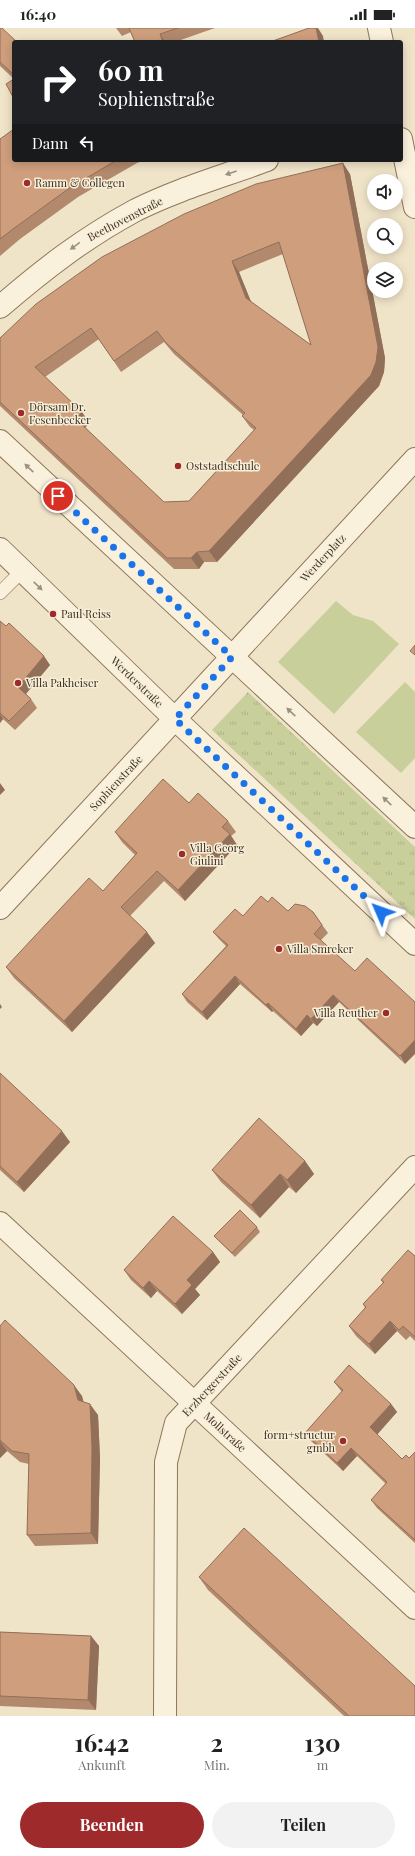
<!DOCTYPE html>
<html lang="de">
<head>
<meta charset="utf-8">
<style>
	body { margin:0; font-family:"Playfair Display",serif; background:#f2f2f2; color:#222; height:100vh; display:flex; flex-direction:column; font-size:15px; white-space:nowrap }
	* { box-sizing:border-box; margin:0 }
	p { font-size:13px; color:#767676 }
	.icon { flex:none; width:22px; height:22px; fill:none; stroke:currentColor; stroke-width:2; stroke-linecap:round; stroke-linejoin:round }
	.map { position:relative; height:1688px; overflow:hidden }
	.sheet { display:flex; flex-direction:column; background:#fff; flex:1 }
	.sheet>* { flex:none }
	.hud { position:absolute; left:12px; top:12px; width:391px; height:122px; border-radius:4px; box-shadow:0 2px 10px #0003; background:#202124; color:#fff; overflow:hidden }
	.controls { position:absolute; left:367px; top:146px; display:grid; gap:8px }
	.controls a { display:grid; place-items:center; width:36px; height:36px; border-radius:50%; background:#fff; box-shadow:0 2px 10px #0003; font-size:20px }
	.pin { position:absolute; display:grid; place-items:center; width:34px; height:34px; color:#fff; margin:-17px; border:2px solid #fff; border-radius:50%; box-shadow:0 1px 4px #0007 }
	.me { position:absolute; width:44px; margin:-22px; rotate:313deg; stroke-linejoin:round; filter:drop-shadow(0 0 3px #0008) }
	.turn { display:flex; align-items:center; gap:14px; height:84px; padding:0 20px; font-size:18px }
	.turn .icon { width:52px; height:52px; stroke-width:2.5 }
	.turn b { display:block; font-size:28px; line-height:34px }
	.then { display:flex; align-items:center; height:38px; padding:0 20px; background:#0003; gap:8px; font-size:15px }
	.eta { display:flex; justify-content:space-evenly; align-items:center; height:68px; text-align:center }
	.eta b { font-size:24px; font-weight:700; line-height:28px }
	.action { display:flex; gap:8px; margin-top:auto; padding:8px 20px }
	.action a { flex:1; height:46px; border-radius:24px; background:#9e2a2b; color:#fff; font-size:16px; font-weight:700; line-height:46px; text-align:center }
	.action a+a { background:#f2f2f2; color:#222 }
	.status { display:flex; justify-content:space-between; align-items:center; height:28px; padding:0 20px; background:#fff; direction:ltr }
	.status svg { height:11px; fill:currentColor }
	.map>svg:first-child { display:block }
	.green { fill:#c9cf9b }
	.park { fill:url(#park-tufts) }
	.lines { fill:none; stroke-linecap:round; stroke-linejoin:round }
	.lane-casing { stroke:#8d765c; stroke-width:14 }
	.street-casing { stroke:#8d765c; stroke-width:24 }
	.lane { stroke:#faf1dc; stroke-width:13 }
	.street { stroke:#faf1dc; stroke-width:22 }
	.wall { fill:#b2896c; fill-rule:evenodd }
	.shaded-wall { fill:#916f58 }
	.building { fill:#cf9f7d; stroke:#916f58; fill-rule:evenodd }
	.oneway { fill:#9c907e }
	.route { stroke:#1a73e8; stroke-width:7; stroke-dasharray:0 12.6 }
	.poi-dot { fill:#9e2a2b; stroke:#f7eed8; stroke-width:1.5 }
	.labels { text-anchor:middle; stroke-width:3; stroke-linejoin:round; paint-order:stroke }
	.poi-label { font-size:11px; fill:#3d2e20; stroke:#f7eed8; text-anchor:start }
	.street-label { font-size:11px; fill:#3d2e20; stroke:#f7eed8 }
</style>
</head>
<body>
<div class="status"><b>16:40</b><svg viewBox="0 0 49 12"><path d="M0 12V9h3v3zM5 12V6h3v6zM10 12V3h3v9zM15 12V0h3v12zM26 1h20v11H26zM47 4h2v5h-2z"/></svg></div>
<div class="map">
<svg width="415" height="1688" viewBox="0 0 415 1688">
	<defs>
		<pattern id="park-tufts" width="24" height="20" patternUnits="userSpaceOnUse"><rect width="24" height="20" fill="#c9cf9b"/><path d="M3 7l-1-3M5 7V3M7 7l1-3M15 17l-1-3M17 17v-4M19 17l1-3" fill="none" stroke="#aeb285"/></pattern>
	</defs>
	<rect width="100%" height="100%" fill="#f0e4c8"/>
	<g class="green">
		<path d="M336 573 353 587 373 593 399 616 334 686 278 634Z"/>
		<path d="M405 654 415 664V730L401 745 356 704Z"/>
	</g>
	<path class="park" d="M248 664 415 819V891L212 702Z"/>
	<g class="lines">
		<g class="lane-casing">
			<path id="lane" d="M0 565 23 542"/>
		</g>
		<g class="street-casing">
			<g id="street">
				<path d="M379 0 382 14"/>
				<path d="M401 111 415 179"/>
				<path d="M0 279C44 241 84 210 136 182 178 161 224 148 267 132"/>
				<path d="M0 413 415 799"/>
				<path d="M0 521 175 691 415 916"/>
				<path d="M0 880 415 431"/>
				<path d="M0 1195 415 1580"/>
				<path d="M165 1688 166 1434 176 1395 415 1139"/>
			</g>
		</g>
		<use href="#lane" class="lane"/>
		<use href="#street" class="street"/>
	</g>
	<g class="wall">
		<path d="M0 0 14 14V51L0 38Z"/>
		<path d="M116 0H215L175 14H135L131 4 122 8Z"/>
		<path d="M0 111 14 132H145L137 135 78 169 20 211 0 228Z"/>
		<path d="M350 146 385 330 384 344 379 358 217 534H204L199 541H174L0 378V310ZM283 226 311 317 251 274 239 244ZM99 311 121 344 164 314 174 326 243 387 242 388 250 399 254 402 189 473 164 474 85 400 89 395 82 384 45 349Z"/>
		<path d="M0 593 50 637 26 666 31 671 37 680 15 702 3 691 0 695Z"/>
		<path d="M189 775 228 793 236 804 231 808 237 817 185 873 164 853 130 888 155 915 72 1004 14 950 6 939 103 863 135 827 122 814 115 804Z"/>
		<path d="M268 874 288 883 313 884 328 905 321 912 405 1036 339 974 317 998 313 995 301 1008 273 983 272 984 240 956 207 992 187 974 182 966 226 918 219 911 213 904 243 888Z"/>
		<path d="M0 1045 70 1114 24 1164 0 1142Z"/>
		<path d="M305 1133 314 1146 296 1165 289 1159 260 1190 221 1154 212 1142Z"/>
		<path d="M257 1199 260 1204 235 1229 214 1208Z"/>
		<path d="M213 1224 220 1234 195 1261 200 1267 182 1286 157 1263 151 1270 131 1252 124 1242Z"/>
		<path d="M415 1228V1313L410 1308 406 1312 397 1303 375 1326 356 1308 349 1298 365 1280 363 1276 383 1255 381 1252Z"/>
		<path d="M0 1298 82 1368 83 1374 98 1387 100 1430 98 1516 35 1518 27 1507 29 1436 20 1434 7 1423 0 1430Z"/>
		<path d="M334 1354 391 1376 397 1384 377 1406 402 1431 409 1430 415 1424V1515L377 1480 371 1472 386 1456 357 1428 343 1443 311 1413 305 1405 342 1364Z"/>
		<path d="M199 1549 415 1688H344L208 1562Z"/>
		<path d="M0 1604 91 1608 99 1618 96 1682 0 1678Z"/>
	</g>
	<g class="shaded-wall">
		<path d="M316 0H318L323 8 324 14H319Z"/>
		<path d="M160 6 165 14H163Z"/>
		<path d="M343 135 350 146 385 330 384 344 379 358 217 534 209 523 371 347Z"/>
		<path d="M232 233 239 244 254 281 246 270Z"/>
		<path d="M82 384 89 395 83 402 76 391Z"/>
		<path d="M197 524 204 534 199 541 191 530Z"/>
		<path d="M44 628 50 637 24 668 18 659Z"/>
		<path d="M0 686 3 691 0 695Z"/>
		<path d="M0 755 5 762 0 767Z"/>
		<path d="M230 806 237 817 185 873 178 862Z"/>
		<path d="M147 904 155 915 72 1004 64 993Z"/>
		<path d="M235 948 240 956 207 992 202 984Z"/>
		<path d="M333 967 339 974 317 998 311 991Z"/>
		<path d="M268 975 273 983 272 984 266 977Z"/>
		<path d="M0 976 2 979 0 981Z"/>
		<path d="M307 987 313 995 301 1008 296 1001Z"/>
		<path d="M415 1012V1026L405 1036 400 1028Z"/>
		<path d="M62 1103 70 1114 24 1164 17 1154Z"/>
		<path d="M305 1133 314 1146 296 1165 287 1152Z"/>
		<path d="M280 1146 289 1159 260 1190 251 1177Z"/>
		<path d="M213 1224 220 1234 195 1261 200 1267 182 1286 175 1276 187 1252Z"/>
		<path d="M149 1253 157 1263 151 1270 143 1260Z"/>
		<path d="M390 1293 397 1303 375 1326 369 1316Z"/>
		<path d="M74 1357 82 1368 86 1383 78 1372Z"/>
		<path d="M90 1376 98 1387 100 1430 98 1516 91 1505Z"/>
		<path d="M391 1376 397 1384 376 1408 370 1399Z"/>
		<path d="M0 1413 7 1423 0 1430Z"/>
		<path d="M351 1420 357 1428 343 1443 337 1435Z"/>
		<path d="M91 1608 99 1618 96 1682 88 1672Z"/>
	</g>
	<g class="building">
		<path d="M0 0H2L17 14H14V47L0 34Z"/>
		<path d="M129 0H178L160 6 163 14H135Z"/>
		<path d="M309 0H316L319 14H270Z"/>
		<path d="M14 51V71L6 56Z"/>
		<path d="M14 101V132H117L71 159 13 201 0 211V111Z"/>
		<path d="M343 135 378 319 376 334 371 347 209 523 197 524 191 530H167L0 374V310L36 276 102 229 184 186 256 156ZM279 214 311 317 246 270 232 233ZM91 300 114 333 157 303 166 315 245 385 242 388 256 400 189 473 164 474 76 391 82 384 35 339Z"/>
		<path d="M0 593 6 598 9 595 44 628 18 659 31 671 9 693 0 685Z"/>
		<path d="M415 617V627L410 623Z"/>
		<path d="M163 751 189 775 198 765 228 793 222 799 230 806 178 862 157 843 121 879 147 904 64 993 6 939 89 850 103 863 137 825 115 804Z"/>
		<path d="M261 868 268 874 272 869 288 883 295 876 305 878 313 884 322 897 314 906 355 943 367 930 415 974V1012L400 1028 333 967 311 991 307 987 296 1001 268 975 266 977 235 948 202 984 182 966 228 917 213 904 235 881 243 888Z"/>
		<path d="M0 1045 62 1103 17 1154 0 1138Z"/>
		<path d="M259 1090 305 1133 287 1152 280 1146 251 1177 212 1142Z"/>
		<path d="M240 1182 257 1199 232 1225 214 1208Z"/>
		<path d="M173 1188 213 1224 187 1252 192 1257 175 1276 149 1253 143 1260 124 1242Z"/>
		<path d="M408 1222 415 1228V1309L403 1298 399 1302 390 1293 369 1316 349 1298 366 1279 363 1276 384 1254 381 1252Z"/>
		<path d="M5 1292 74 1357 78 1372 90 1376 92 1419 91 1505 27 1507 29 1426 12 1423 0 1412V1298Z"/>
		<path d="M349 1337 391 1376 370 1399 402 1431 406 1427 409 1430 415 1424V1512L371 1472 387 1454 351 1420 337 1435 305 1405 343 1362 334 1354Z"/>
		<path d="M244 1500 415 1658V1688H349L199 1549Z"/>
		<path d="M0 1604 91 1608 88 1672 0 1668Z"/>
	</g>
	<defs><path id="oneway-solid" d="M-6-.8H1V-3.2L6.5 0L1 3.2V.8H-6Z"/></defs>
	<g class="oneway">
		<use href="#oneway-solid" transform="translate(231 145) rotate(161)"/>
		<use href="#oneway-solid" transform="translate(75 218) rotate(144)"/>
		<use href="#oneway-solid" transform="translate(29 440) rotate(-137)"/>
		<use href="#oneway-solid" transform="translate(38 558) rotate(44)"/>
		<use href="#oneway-solid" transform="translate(291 684) rotate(-137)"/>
		<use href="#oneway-solid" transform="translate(387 773) rotate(-137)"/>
	</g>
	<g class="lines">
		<path class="route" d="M58 468 232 629 175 691 381 884"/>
	</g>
	<g class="poi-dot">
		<circle cx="27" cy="155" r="4"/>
		<circle cx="21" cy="385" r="4"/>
		<circle cx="178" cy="438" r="4"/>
		<circle cx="53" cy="586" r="4"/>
		<circle cx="18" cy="655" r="4"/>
		<circle cx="182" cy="826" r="4"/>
		<circle cx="279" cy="921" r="4"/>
		<circle cx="386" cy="985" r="4"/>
		<circle cx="343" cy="1413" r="4"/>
	</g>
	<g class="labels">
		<g class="poi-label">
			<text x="35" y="159">Ramm &amp; Collegen</text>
			<text x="29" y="383">Dörsam Dr.<tspan x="29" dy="13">Fesenbecker</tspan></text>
			<text x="186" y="442">Oststadtschule</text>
			<text x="61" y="590">Paul Reiss</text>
			<text x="26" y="659">Villa Pakheiser</text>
			<text x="190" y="824">Villa Georg<tspan x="190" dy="13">Giulini</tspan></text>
			<text x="287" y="925">Villa Smreker</text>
			<text x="378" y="989" text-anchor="end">Villa Reuther</text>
			<text x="335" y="1411" text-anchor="end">form+structur<tspan x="335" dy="13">gmbh</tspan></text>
		</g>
		<g class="street-label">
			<text transform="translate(125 191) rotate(-27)" y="4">Beethovenstraße</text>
			<text transform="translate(323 530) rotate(-47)" y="4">Werderplatz</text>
			<text transform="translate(137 654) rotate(44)" y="4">Werderstraße</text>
			<text transform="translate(116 755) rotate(-47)" y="4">Sophienstraße</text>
			<text transform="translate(212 1357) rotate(-47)" y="4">Erzbergerstraße</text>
			<text transform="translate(225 1404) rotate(43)" y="4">Mollstraße</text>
		</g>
	</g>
</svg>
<div class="controls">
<a><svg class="icon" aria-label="sound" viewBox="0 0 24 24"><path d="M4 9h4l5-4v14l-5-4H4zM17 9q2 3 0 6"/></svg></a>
<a><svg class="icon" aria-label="search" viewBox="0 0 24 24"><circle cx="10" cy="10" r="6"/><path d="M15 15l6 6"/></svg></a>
<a><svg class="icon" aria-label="layers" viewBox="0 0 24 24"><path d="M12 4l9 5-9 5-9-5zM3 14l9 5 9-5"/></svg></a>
</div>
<div class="pin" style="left:58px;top:468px;background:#d93025"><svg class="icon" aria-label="arrive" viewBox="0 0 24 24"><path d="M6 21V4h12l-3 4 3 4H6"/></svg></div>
<svg class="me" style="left:381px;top:884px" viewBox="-20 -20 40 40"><path d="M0-17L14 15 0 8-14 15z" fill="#1a73e8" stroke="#fff" stroke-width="4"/></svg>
<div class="hud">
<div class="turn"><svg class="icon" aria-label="right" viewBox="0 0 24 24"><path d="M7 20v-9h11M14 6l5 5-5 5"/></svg><div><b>60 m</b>Sophienstraße</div></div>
<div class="then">Dann<svg class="icon" aria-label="left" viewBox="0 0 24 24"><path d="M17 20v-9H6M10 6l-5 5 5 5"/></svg></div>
</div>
</div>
<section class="sheet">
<div class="eta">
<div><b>16:42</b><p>Ankunft</p></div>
<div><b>2</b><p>Min.</p></div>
<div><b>130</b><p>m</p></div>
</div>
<div class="action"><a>Beenden</a><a>Teilen</a></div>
</section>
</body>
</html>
